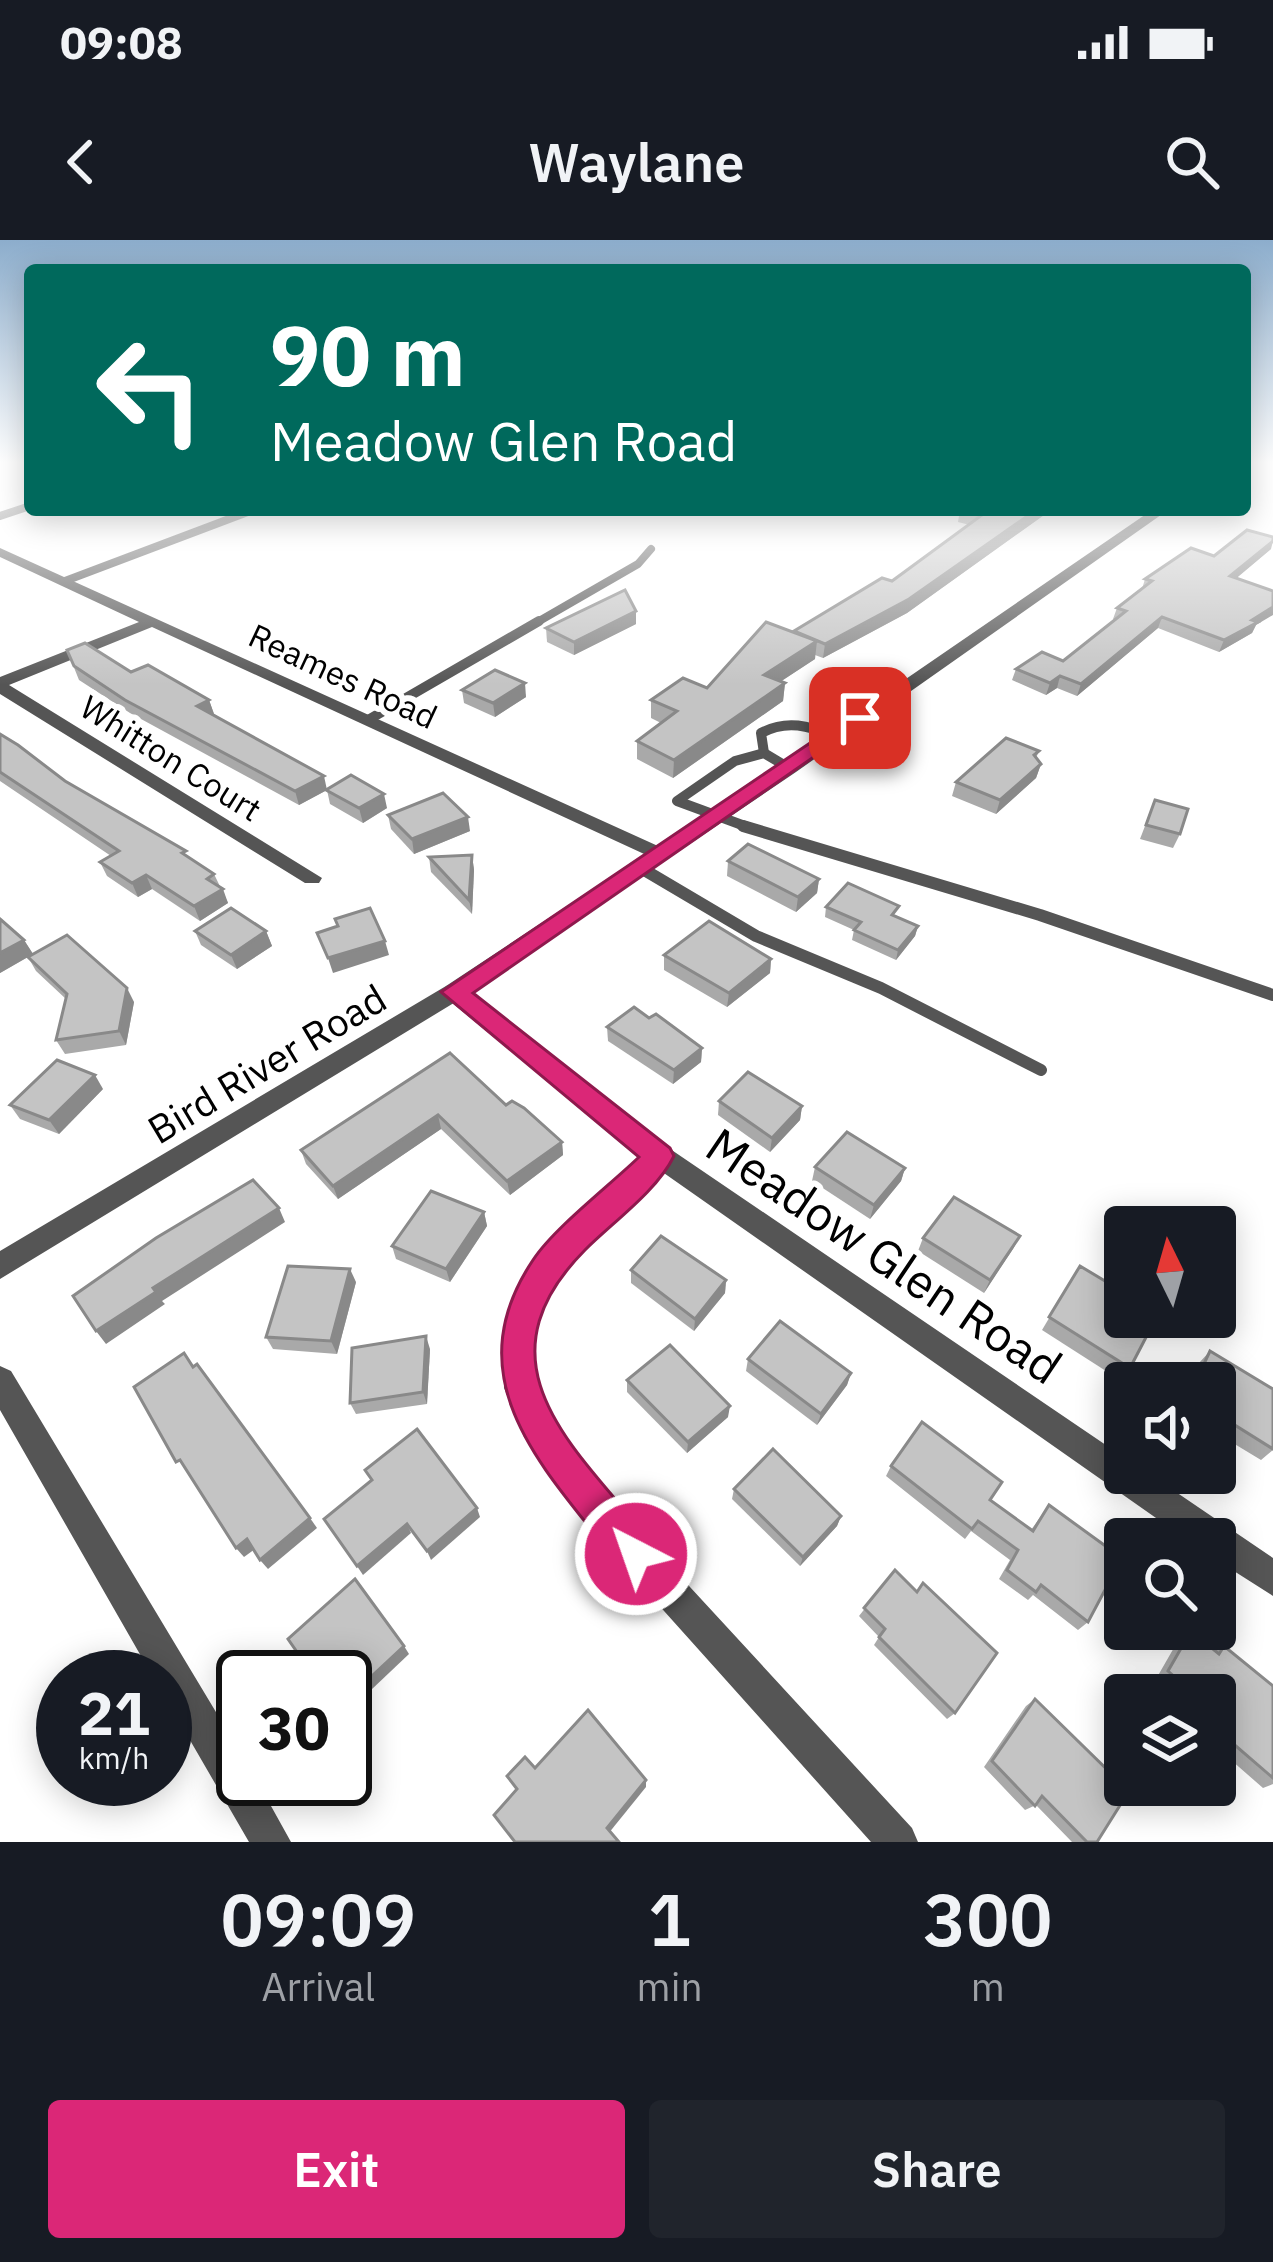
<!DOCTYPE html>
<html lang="en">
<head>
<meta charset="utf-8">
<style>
	body { margin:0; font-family:"IBM Plex Sans",sans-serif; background:#20242c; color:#f1f3f6; height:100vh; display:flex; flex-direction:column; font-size:45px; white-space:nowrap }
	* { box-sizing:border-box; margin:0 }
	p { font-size:39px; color:#9ea1a6 }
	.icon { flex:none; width:66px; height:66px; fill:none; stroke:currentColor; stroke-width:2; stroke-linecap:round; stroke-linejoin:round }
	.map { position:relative; height:1602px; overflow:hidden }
	.drawer { display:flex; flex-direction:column; background:#171b24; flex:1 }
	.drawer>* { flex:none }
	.banner { position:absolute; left:24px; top:24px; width:1227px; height:252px; border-radius:12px; box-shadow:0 6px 30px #0003; background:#00695c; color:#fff; overflow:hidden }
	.needle { width:78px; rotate:355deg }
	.fabs { position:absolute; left:1104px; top:966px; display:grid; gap:24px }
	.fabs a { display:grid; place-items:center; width:132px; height:132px; border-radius:12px; background:#171b24; box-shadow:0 6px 30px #0003; font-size:60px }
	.speed { position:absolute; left:36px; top:1410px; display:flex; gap:24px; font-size:60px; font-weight:700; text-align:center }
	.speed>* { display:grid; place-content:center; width:156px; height:156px; border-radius:50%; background:#171b24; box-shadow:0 6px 30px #0003; line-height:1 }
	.speed small { font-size:30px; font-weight:400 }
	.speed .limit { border:6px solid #111; border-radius:18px; background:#fff; color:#111 }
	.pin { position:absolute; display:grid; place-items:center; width:102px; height:102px; color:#fff; margin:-51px; border-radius:24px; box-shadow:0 6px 18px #0006 }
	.me { position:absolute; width:132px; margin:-66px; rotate:319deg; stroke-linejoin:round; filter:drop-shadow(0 0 9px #0008) }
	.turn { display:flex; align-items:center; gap:42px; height:252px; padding:0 48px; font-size:54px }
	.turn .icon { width:156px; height:156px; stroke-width:2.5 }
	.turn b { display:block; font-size:84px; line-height:102px }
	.eta { display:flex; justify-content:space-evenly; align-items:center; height:204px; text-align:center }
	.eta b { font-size:72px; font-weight:600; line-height:84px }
	.button { display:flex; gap:24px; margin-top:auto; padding:24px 48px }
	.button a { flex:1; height:138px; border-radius:12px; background:#db2777; color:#fff; font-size:48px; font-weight:600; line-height:138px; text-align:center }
	.button a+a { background:#20242c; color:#f1f3f6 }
	.status { display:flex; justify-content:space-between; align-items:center; height:84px; padding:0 60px; background:#171b24; direction:ltr }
	.status svg { height:33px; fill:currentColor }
	header { display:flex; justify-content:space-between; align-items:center; height:156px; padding:0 48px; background:#171b24; font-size:54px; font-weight:600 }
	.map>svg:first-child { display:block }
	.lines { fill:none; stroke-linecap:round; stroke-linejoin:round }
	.service-far2 { stroke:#555; stroke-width:8 }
	.service-far1 { stroke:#555; stroke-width:10 }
	.service { stroke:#555; stroke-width:12 }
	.minor { fill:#555; fill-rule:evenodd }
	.tertiary { fill:#555; fill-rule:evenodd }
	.wall { fill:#a9a9a9 }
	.shaded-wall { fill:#898989 }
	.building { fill:#c4c4c4; stroke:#898989; stroke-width:3 }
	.route { fill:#db2777; stroke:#8e194d; stroke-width:3 }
	.labels { text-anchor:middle; stroke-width:12; stroke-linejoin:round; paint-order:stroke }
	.far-street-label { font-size:33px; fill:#000; stroke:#fff }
	.street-label { font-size:39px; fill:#000; stroke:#fff }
	.near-street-label { font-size:48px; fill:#000; stroke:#fff }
</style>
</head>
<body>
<div class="status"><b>09:08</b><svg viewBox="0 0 49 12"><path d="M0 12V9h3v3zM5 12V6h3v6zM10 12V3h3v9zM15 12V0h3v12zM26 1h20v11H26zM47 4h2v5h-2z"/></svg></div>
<header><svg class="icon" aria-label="back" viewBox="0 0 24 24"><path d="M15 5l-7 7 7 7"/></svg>Waylane<svg class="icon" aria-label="search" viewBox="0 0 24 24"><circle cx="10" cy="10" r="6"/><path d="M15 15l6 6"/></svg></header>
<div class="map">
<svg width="1273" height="1602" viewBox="0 0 1273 1602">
	<rect width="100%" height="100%" fill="#fff"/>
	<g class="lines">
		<g class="service-far2">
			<path d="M0 276 30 266"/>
			<path d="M65 341 253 270"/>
			<path d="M534 384 638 324 651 309"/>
		</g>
		<g class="service-far1">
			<path d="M368 480 539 381"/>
			<path d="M764 513 761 493C787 479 809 486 835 496"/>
			<path d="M753 589 677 561 735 521 764 513 789 528"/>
		</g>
		<g class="service">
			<path d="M743 586 1040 675 1273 755"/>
			<path d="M641 628 756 696 881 748 1041 830"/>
		</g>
		<g class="minor">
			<path d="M0 308 669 611 672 615 662 621 655 619 152 387 9 445 322 638 319 643H305L0 454V437L139 382 0 317Z"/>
			<path d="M454 744 462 746 629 881 1125 1218V1233H1148L1273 1318V1356L1215 1319V1299H1186L661 931 556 1038 538 1078 533 1108 536 1148 547 1175 619 1270 912 1588 918 1602H871L595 1294 524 1197 504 1148 503 1108 508 1078 535 1020 641 917 446 758 443 752 446 746Z"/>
			<path d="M0 1126 11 1131 243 1517V1539H256L291 1602H249L165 1457V1437H153L0 1170Z"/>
		</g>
		<path class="tertiary" d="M1152 270H1168L796 532 462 758 0 1039V1011L446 746 782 524Z"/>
	</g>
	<g class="wall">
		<path d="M960 270H1051L907 373 823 418 815 415V419L780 442 785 443 783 461 673 538 637 519V501L661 483 651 478V460L707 448 794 393 892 341 970 285 958 282Z"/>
		<path d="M1271 309 1236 338 1256 385 1252 393 1219 412 1158 388 1077 456 1057 448 1046 455 1012 440 1016 429 1063 421 1115 380 1113 379 1117 368 1142 349 1145 339 1214 316Z"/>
		<path d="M636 384 574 415 547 402 546 388Z"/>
		<path d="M67 410 209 460 214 474 327 549 387 568 363 583 330 564 327 550 299 565 130 473 79 440Z"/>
		<path d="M462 450 526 457 495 477 464 463Z"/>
		<path d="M0 494 65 541 214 634 228 663 200 681 152 649 138 657 107 636 100 622 111 616 0 541Z"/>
		<path d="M1039 511 1036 518 1041 524 1036 538 996 574 952 556 956 542Z"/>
		<path d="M1155 560 1180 594 1173 608 1140 599Z"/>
		<path d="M388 575 470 591 414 614 391 589Z"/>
		<path d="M472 615 474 630 472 674 431 632 429 617Z"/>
		<path d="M728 621 819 639 817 653 796 672 727 636Z"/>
		<path d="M826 667 918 686 915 696 896 720 852 700 854 690 825 677Z"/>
		<path d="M0 679 24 700 33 714 134 762 126 805 65 814 56 800 66 759 36 731 28 717 0 733Z"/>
		<path d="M195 691H266L272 706 237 729 201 705Z"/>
		<path d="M664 715 771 719 770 733 727 767 664 730Z"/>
		<path d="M649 778 702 808 701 822 673 844 608 801 607 787Z"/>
		<path d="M450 813 506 865 562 902 563 915 510 955 441 889 338 959 306 924 301 910Z"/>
		<path d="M103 849 59 894 20 879 10 865Z"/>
		<path d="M719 861 802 866 800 880 770 912 718 875Z"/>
		<path d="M815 927 905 928 901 941 870 979 812 941Z"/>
		<path d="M484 972 487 986 450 1042 396 1019 392 1006Z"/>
		<path d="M1020 996 984 1053 918 1011 923 998Z"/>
		<path d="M1080 1026 1130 1128 1120 1140 1042 1090Z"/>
		<path d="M631 1030 726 1040 725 1053 694 1091 631 1043Z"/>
		<path d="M356 1042 337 1114 273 1109 266 1097Z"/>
		<path d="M430 1109 427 1164 356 1174 350 1163Z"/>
		<path d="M1210 1111 1273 1210 1261 1220 1223 1197 1218 1201 1215 1199V1143H1190L1199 1123Z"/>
		<path d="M748 1119 851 1133 847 1145 817 1185 746 1131Z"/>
		<path d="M627 1140 728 1177 687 1213 627 1152Z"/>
		<path d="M891 1226 1031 1290 1049 1265 1088 1382 1078 1390 1033 1355 1028 1360 999 1339 1010 1320 971 1291 965 1299 886 1236Z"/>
		<path d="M734 1249 841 1276 837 1286 800 1326 732 1259Z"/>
		<path d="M895 1330 955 1473 947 1479 874 1405 879 1397 859 1376Z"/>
		<path d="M1191 1391 1215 1411 1224 1406 1273 1446V1544L1263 1548 1215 1506V1455H1174L1156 1439 1179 1399Z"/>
		<path d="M1035 1459 1097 1602H1072L1036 1565 1025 1570 984 1527 1026 1466Z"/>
	</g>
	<g class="shaded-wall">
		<path d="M1036 270H1051L907 373 823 418 825 404Z"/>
		<path d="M1273 301 1271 309 1226 347 1230 336Z"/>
		<path d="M1273 367V375L1256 385 1252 393 1219 412 1224 400Z"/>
		<path d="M636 371V384L574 415V402Z"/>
		<path d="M1162 377 1158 388 1077 456 1081 444Z"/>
		<path d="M817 401 815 419 763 453 764 435Z"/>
		<path d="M1060 436 1057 448 1046 455 1050 443Z"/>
		<path d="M525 443 526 457 495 477 493 463Z"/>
		<path d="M785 443 783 461 673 538 674 520Z"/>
		<path d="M209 460 214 474 197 466Z"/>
		<path d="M1041 524 1036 538 996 574 1000 560Z"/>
		<path d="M324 536 327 550 299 565 295 551Z"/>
		<path d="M384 554 387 568 363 583 359 568Z"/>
		<path d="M468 577 470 591 414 614 412 599Z"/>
		<path d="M472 615 474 630 472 674 469 660Z"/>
		<path d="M146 635 152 649 138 657 132 643Z"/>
		<path d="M819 639 817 653 796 672 798 657Z"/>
		<path d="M223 649 228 663 200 681 194 666Z"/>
		<path d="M918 686 915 696 896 720 898 710Z"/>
		<path d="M266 691 272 706 237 729 231 715Z"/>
		<path d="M24 700 33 714 0 733V713Z"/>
		<path d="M385 701 389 715 333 733 328 718Z"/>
		<path d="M771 719 770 733 727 767 729 753Z"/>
		<path d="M127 748 134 762 126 805 119 791Z"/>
		<path d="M702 808 701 822 673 844 674 830Z"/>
		<path d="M95 835 103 849 59 894 49 880Z"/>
		<path d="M802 866 800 880 770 912 772 898Z"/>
		<path d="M438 875 441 889 338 959 333 946Z"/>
		<path d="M562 902 563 915 510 955 507 941Z"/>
		<path d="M905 928 901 941 870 979 874 965Z"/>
		<path d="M279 968 285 982 162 1061 165 1064 106 1104 96 1091 153 1048Z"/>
		<path d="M484 972 487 986 450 1042 446 1029Z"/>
		<path d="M1020 996 1013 1009 984 1053 990 1040Z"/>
		<path d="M350 1029 356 1042 337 1114 331 1101Z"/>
		<path d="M726 1040 725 1053 694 1091 695 1079Z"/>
		<path d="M426 1096 430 1109 427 1164 423 1152Z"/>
		<path d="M851 1133 847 1145 817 1185 821 1174Z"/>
		<path d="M730 1166 728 1177 687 1213 688 1202Z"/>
		<path d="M477 1268 480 1277 431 1320 427 1311Z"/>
		<path d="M841 1276 837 1286 800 1326 803 1317Z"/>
		<path d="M310 1278 317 1288 268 1329 260 1320Z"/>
		<path d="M407 1284 411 1293 363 1335 357 1326Z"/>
		<path d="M247 1299 255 1309 244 1317 236 1308Z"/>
		<path d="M404 1406 409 1414 352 1468 345 1462Z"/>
		<path d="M313 1415 320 1423 312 1430 304 1422Z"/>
		<path d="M646 1540V1547L608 1594 607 1588Z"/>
	</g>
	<g class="building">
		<path d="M963 270H1036L909 359 825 404 794 391 882 338 892 341 982 275Z"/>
		<path d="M1247 290 1273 297V301L1230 336 1273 351V367L1252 380 1258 382 1224 400 1162 377 1081 444 1060 436 1050 443 1016 429 1042 412 1063 421 1126 371 1117 368 1152 341 1145 339 1191 308 1214 316Z"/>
		<path d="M625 350 636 371 574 402 546 388Z"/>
		<path d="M766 382 817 401 764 435 785 443 674 520 637 501 677 471 651 460 683 438 707 448Z"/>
		<path d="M85 403 131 432 148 425 209 460 197 466 324 536 295 551 125 460 74 426 67 410Z"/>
		<path d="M495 430 525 443 493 463 462 450Z"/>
		<path d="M0 494 18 505 65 541 186 611 182 613 214 634 207 639 223 649 194 666 146 635 132 643 100 622 119 611 0 532Z"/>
		<path d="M1006 498 1039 511 1034 515 1041 524 1000 560 956 542Z"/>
		<path d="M351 535 384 554 359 568 326 550Z"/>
		<path d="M443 553 468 577 412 599 388 575Z"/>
		<path d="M1155 560 1188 569 1180 594 1146 585Z"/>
		<path d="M748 604 819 639 798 657 728 621Z"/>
		<path d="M472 615 469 660 429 617Z"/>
		<path d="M848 643 899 666 892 675 918 686 898 710 854 690 861 682 826 667Z"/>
		<path d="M231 668 266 691 231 715 195 691Z"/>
		<path d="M370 668 385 701 328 718 317 693 338 686 335 679Z"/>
		<path d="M0 679 24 700 0 713Z"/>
		<path d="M709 681 771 719 729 753 664 715Z"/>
		<path d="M67 695 127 748 119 791 56 800 67 754 28 717Z"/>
		<path d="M634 767 649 778 656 774 702 808 674 830 607 787Z"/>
		<path d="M450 813 506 865 512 861 524 868 562 902 507 941 438 875 333 946 301 910Z"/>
		<path d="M57 820 95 835 49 880 10 865Z"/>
		<path d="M748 832 802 866 772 898 719 861Z"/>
		<path d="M847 892 905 928 874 965 815 927Z"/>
		<path d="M253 940 279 968 153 1048 156 1052 96 1091 73 1056 156 998Z"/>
		<path d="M431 951 484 972 446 1029 392 1006Z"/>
		<path d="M954 957 1020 996 990 1040 923 998Z"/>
		<path d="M661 996 726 1040 695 1079 631 1030Z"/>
		<path d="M288 1026 350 1029 331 1101 266 1097Z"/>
		<path d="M1080 1026 1125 1053V1077H1150L1155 1080 1130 1128 1049 1077Z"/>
		<path d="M780 1081 851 1133 821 1174 748 1119Z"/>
		<path d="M426 1096 423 1152 350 1163 352 1108Z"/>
		<path d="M670 1105 730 1166 688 1202 627 1140Z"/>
		<path d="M1210 1111 1273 1149V1209L1233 1184 1230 1190 1215 1180V1143H1195Z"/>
		<path d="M184 1113 193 1127 197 1124 310 1278 260 1320 247 1299 236 1308 180 1220 176 1222 134 1147Z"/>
		<path d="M922 1182 1002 1242 990 1260 1033 1291 1049 1265 1122 1318 1088 1382 1041 1345 1036 1352 1007 1330 1018 1310 978 1281 972 1289 891 1226Z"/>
		<path d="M417 1189 477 1268 427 1311 407 1284 357 1326 324 1279 372 1240 365 1230Z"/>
		<path d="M773 1209 841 1276 803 1317 734 1249Z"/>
		<path d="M895 1330 917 1352 923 1343 997 1413 955 1473 879 1397 885 1389 864 1368Z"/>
		<path d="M355 1339 404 1406 345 1461V1437H328L313 1415 304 1422 288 1399Z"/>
		<path d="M1191 1391 1219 1414 1224 1406 1273 1446V1538L1215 1488V1455H1195L1168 1431Z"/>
		<path d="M1035 1459 1129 1551 1097 1602H1087L1042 1556 1035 1566 992 1521Z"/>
		<path d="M588 1470 646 1540 607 1588 619 1602H515L494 1575 517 1549 507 1536 525 1517 535 1528Z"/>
	</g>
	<linearGradient id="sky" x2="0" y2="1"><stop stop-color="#8cadcc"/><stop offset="0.5" stop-color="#fff"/><stop offset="1" stop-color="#fff" stop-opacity="0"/></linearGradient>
	<rect width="1273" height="445" fill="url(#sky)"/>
	<path class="route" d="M853 474 870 478 473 753 670 908 674 916C657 951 613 982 585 1010 472 1124 575 1208 650 1300L656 1314 650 1328 636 1334 622 1328C550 1234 450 1144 533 1020 554 988 610 945 639 917L441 752Z"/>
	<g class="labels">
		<g class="far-street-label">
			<text transform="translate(343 436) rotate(25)" y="12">Reames Road</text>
			<text transform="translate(171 518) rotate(32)" y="12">Whitton Court</text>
		</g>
		<g class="street-label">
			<text transform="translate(267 824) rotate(-31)" y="14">Bird River Road</text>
		</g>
		<g class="near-street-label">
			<text transform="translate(884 1016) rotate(34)" y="17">Meadow Glen Road</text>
		</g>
	</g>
</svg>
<div class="fabs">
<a><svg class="needle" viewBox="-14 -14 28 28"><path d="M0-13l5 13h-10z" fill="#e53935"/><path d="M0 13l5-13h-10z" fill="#9ea1a6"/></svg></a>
<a><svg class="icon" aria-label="sound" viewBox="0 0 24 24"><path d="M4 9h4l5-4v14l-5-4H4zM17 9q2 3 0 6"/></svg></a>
<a><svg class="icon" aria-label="search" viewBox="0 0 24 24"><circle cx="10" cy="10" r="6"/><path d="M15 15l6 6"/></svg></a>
<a><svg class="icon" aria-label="layers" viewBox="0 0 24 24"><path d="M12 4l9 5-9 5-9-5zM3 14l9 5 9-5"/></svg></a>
</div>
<div class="speed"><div>21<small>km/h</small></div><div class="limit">30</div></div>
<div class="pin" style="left:860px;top:478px;background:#d93025"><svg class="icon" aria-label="arrive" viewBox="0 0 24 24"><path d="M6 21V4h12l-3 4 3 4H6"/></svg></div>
<svg class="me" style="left:636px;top:1314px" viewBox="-20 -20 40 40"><circle r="17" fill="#db2777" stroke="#fff" stroke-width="3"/><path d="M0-11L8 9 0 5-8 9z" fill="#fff"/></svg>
<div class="banner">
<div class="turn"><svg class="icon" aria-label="left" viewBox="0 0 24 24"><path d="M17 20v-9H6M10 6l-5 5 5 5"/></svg><div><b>90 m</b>Meadow Glen Road</div></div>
</div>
</div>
<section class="drawer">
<div class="eta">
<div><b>09:09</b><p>Arrival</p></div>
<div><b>1</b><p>min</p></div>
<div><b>300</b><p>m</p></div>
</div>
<div class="button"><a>Exit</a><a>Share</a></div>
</section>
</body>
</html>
